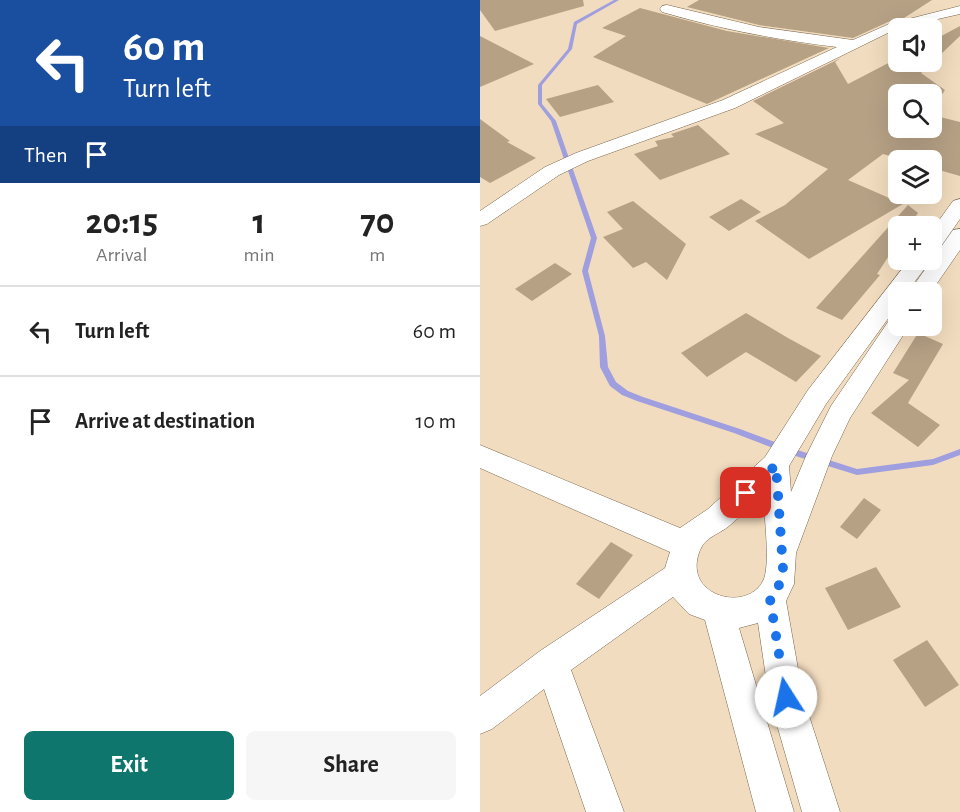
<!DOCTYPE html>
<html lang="en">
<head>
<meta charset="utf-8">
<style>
	body { margin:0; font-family:"Alegreya Sans",sans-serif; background:#f6f6f6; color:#222; height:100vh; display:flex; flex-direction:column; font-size:22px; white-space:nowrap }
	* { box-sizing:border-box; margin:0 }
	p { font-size:20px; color:#767676 }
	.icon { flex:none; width:33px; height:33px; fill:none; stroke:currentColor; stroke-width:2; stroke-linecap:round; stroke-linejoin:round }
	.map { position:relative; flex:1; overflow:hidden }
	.panel { display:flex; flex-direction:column; background:#fff; width:480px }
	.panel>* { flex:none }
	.top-card { background:#1a4fa0; color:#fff; overflow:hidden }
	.tools { position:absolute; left:408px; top:18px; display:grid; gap:12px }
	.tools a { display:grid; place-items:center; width:54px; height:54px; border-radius:9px; background:#fff; box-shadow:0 6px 24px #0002; font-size:30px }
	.pin { position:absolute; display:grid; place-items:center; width:51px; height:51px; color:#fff; margin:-26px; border-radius:12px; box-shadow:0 3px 9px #0006 }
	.me { position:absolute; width:66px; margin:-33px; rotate:350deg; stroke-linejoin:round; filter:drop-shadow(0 0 4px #0008) }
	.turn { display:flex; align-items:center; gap:21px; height:126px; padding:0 24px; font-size:27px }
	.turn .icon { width:78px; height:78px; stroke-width:2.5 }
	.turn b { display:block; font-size:42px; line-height:51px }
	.then { display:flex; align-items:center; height:57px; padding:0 24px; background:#0003; gap:12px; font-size:22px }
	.eta { display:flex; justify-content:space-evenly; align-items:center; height:102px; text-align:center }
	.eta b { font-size:36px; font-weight:700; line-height:42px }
	.action { display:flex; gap:12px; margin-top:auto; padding:12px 24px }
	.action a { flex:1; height:69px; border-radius:9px; background:#0f766e; color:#fff; font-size:24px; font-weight:700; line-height:69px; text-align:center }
	.action a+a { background:#f6f6f6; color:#222 }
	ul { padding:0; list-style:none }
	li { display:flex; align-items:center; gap:18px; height:90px; padding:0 24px; border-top:2px solid #e0e0e0 }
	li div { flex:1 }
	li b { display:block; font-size:22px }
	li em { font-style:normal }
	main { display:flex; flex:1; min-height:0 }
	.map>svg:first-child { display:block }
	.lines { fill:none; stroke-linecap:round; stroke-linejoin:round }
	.stream { fill:#9f9edf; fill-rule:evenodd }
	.building { fill:#b6a185 }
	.minor-casing { stroke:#78654b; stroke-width:1 }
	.minor { fill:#fff; fill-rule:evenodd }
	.route { stroke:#1a73e8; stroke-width:10; stroke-dasharray:0 18 }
</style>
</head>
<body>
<main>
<section class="panel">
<div class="top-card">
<div class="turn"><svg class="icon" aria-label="left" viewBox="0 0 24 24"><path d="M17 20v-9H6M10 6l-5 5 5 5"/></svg><div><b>60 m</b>Turn left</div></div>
<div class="then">Then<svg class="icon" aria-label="arrive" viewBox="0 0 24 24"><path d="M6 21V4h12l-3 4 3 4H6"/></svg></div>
</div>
<div class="eta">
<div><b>20:15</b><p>Arrival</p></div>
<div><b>1</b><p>min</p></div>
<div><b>70</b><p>m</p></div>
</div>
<ul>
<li><svg class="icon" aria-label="left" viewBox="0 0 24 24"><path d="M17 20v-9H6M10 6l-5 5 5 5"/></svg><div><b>Turn left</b></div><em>60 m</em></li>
<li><svg class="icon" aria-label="arrive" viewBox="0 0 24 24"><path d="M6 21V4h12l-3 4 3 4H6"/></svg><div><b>Arrive at destination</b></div><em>10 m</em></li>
</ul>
<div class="action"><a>Exit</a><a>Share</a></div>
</section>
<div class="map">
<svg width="480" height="812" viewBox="0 0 480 812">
	<rect width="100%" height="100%" fill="#f2dcbf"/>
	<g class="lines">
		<path class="stream" d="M134 0H139L97 24 92 49 62 85V104L76 121 117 238 108 271 125 336 128 367 136 382 148 391 163 397 260 429 308 447 377 469 453 459 480 449V455L453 465 377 475 306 453 254 433 157 401 142 395 130 386 120 367 119 336 102 271 111 238 71 121 58 104V85L88 49 94 22Z"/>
	</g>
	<g class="building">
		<path d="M0 0H103L104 6 15 31 0 10Z"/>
		<path d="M219 0H452L424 18 408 22 373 38 279 25 207 7Z"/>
		<path d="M160 8 247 31 349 48 227 104 113 57 146 36 122 28Z"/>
		<path d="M480 26V36L441 73 465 90 452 110V94H418V128H452V115L480 122V176L452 168V160H424L403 154 368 180 423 204 329 259 275 221 305 205 348 169 275 134 304 123 273 101 361 58 355 62 368 84 418 58V62H452V41Z"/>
		<path d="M0 36 54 64 0 87Z"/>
		<path d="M118 85 134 102 80 117 66 99Z"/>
		<path d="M0 119 30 141 27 142 56 158 10 183 0 177Z"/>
		<path d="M218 125 250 154 180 180 154 154 178 146 175 141 194 137 191 134Z"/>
		<path d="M261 199 281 212 249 231 229 217Z"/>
		<path d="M153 201 206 244 187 280 166 262 153 268 123 237 143 229 127 212Z"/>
		<path d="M428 205 438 213 429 226H418V242L397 274 400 275 362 320 336 308Z"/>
		<path d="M75 263 92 274 52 301 35 289Z"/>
		<path d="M266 313 308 338 341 356 316 382 266 352 227 377 201 353Z"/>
		<path d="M438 333 463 344 428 403 460 425 438 447 391 413 429 380 413 373Z"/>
		<path d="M384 498 401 510 377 539 360 527Z"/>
		<path d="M131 542 153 555 119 599 96 584Z"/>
		<path d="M396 567 421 607 368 630 345 588Z"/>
		<path d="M447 640 479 685 445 707 413 660Z"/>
	</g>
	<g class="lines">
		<g class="minor-casing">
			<g id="minor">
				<path d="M187 5 279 27 373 40 409 24 480 6V14L418 28 255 108 108 161 79 175 7 224 0 226V211L65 167 96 153 243 100 357 47C298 40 240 29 182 12L180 9 182 6Z"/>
				<path d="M480 199V219L459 249 452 250V230L473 201Z"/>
				<path d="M480 229V250L451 292H429L473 230Z"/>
				<path d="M429 260H451L427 292H418V305L346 404 309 466 311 492 326 456 351 406 410 319 418 317V326H429L370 418 352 456 316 553 314 584 306 601 323 697 360 812H322L289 697 278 623 259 628 314 812H276L225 620 209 614 193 597 91 670 144 812H106L64 689 12 729 0 734V696L60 651 185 568 190 552 0 468V445L200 528 228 509 285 457 328 390ZM283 494C284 514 291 566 283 581 266 614 199 595 221 548 226 537 241 533 249 526 261 516 272 505 283 494Z"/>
			</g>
		</g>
		<use href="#minor" class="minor"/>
	</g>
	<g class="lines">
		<path class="route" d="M266 493 296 465 303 569 299 585 290 599 306 697"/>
	</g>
</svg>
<div class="tools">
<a><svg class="icon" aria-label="sound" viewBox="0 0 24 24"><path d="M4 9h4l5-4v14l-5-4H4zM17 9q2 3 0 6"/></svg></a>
<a><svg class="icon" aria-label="search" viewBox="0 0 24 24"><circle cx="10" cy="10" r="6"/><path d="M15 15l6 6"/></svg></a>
<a><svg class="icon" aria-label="layers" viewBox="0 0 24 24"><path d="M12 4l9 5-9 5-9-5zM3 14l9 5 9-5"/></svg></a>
<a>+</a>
<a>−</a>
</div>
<div class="pin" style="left:266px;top:493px;background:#d93025"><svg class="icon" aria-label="arrive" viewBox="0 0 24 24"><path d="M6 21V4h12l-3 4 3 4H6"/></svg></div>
<svg class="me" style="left:306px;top:697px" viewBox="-20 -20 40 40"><circle r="19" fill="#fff"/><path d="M0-13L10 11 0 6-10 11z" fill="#1a73e8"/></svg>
</div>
</main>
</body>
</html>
